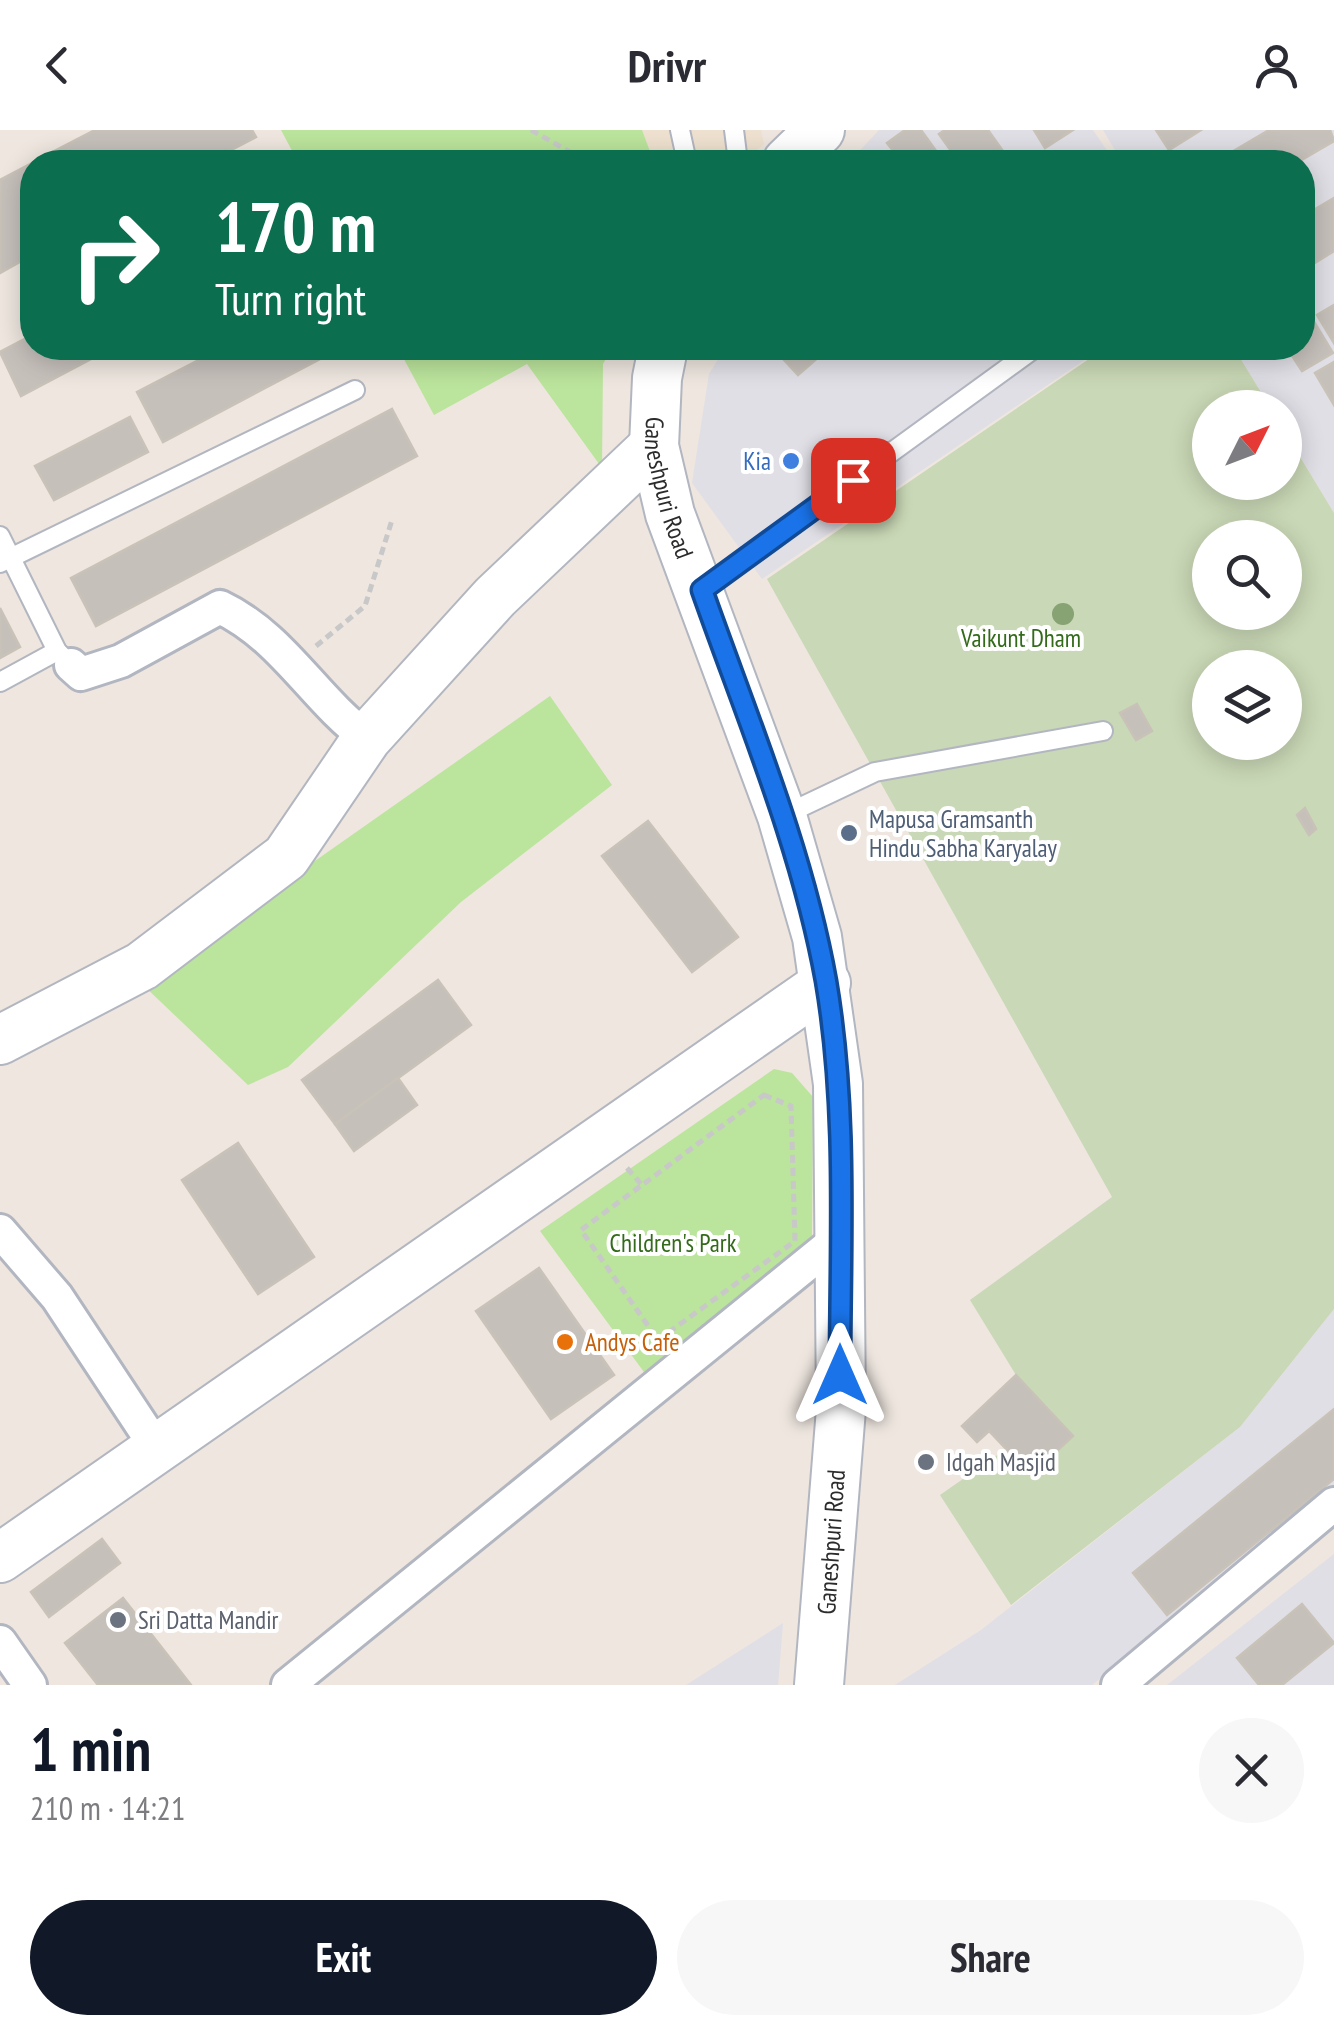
<!DOCTYPE html>
<html lang="en">
<head>
<meta charset="utf-8">
<style>
	body { margin:0; font-family:"PT Sans Narrow",sans-serif; background:#f7f7f7; color:#2b2b33; height:100vh; display:flex; flex-direction:column; font-size:38px; white-space:nowrap }
	* { box-sizing:border-box; margin:0 }
	p { font-size:32px; color:#7c7c81 }
	.icon { flex:none; width:55px; height:55px; fill:none; stroke:currentColor; stroke-width:2; stroke-linecap:round; stroke-linejoin:round }
	.map { position:relative; height:1555px; overflow:hidden }
	.sheet { display:flex; flex-direction:column; background:#fff; flex:1 }
	.sheet>* { flex:none }
	.guide { position:absolute; left:20px; top:20px; width:1295px; height:210px; border-radius:40px; box-shadow:0 5px 25px #0003; background:#0b6e4f; color:#fff; overflow:hidden }
	.needle { width:65px; rotate:48deg }
	.fabs { position:absolute; left:1192px; top:260px; display:grid; gap:20px }
	.fabs a { display:grid; place-items:center; width:110px; height:110px; border-radius:50%; background:#fff; box-shadow:0 5px 25px #0003; font-size:50px }
	.pin { position:absolute; display:grid; place-items:center; width:85px; height:85px; color:#fff; margin:-42px; border-radius:20px; box-shadow:0 5px 15px #0006 }
	.me { position:absolute; width:110px; margin:-55px; rotate:0deg; stroke-linejoin:round; filter:drop-shadow(0 0 8px #0008) }
	.turn { display:flex; align-items:center; gap:35px; height:210px; padding:0 30px; font-size:45px }
	.turn .icon { width:130px; height:130px; stroke-width:2.5 }
	.turn b { display:block; font-size:70px; line-height:85px }
	.round { display:grid; place-items:center; flex:none; width:105px; height:105px; border-radius:52px; background:#f7f7f7 }
	.overview { display:flex; align-items:center; justify-content:space-between; height:170px; padding:0 30px }
	h1 { font-size:60px; font-weight:700; line-height:75px; color:#111827 }
	.primary-button { display:flex; gap:20px; margin-top:auto; padding:20px 30px }
	.primary-button a { flex:1; height:115px; border-radius:60px; background:#111827; color:#fff; font-size:40px; font-weight:700; line-height:115px; text-align:center }
	.primary-button a+a { background:#f7f7f7; color:#2b2b33 }
	header { display:flex; justify-content:space-between; align-items:center; height:130px; padding:0 30px; background:#fff; font-size:45px; font-weight:700 }
	.map>svg:first-child { display:block }
	.industrial { fill:#e0dfe6 }
	.education { fill:#efe1cf }
	.green { fill:#bbe49c }
	.cemetery { fill:#c9d8b6; fill-rule:evenodd }
	.building { fill:#c6c0bb; stroke:#c9c2b8; stroke-width:2.5 }
	.lines { fill:none; stroke-linecap:round; stroke-linejoin:round }
	.lane-casing { stroke:#b2b6c0; stroke-width:22 }
	.street-casing { stroke:#b2b6c0; stroke-width:38 }
	.secondary-casing { stroke:#b2b6c0; stroke-width:52 }
	.path { stroke:#c8c8c8; stroke-width:5; stroke-dasharray:8 5; stroke-linecap:butt }
	.lane { stroke:#fff; stroke-width:18 }
	.street { stroke:#fff; stroke-width:32 }
	.secondary { stroke:#fff; stroke-width:48 }
	.tree { fill:#87a273 }
	.route-casing { stroke:#114b97; stroke-width:25 }
	.route { stroke:#1a73e8; stroke-width:18 }
	.shop-dot { fill:#3f7fe0; stroke:#fff; stroke-width:4 }
	.service-dot { fill:#5c6f8a; stroke:#fff; stroke-width:4 }
	.food-dot { fill:#e8710a; stroke:#fff; stroke-width:4 }
	.worship-dot { fill:#6b7280; stroke:#fff; stroke-width:4 }
	.labels { text-anchor:middle; stroke-width:8; stroke-linejoin:round; paint-order:stroke }
	.shop-label { font-size:25px; fill:#366cbe; stroke:#fff; text-anchor:end }
	.street-label { font-size:25px; fill:#2c2c2c; stroke:#fff }
	.park-label { font-size:25px; fill:#336b1b; stroke:#fff }
	.service-label { font-size:25px; fill:#4e5e75; stroke:#fff; text-anchor:start }
	.food-label { font-size:25px; fill:#c56008; stroke:#fff; text-anchor:start }
	.worship-label { font-size:25px; fill:#5b616d; stroke:#fff; text-anchor:start }
</style>
</head>
<body>
<header><svg class="icon" aria-label="back" viewBox="0 0 24 24"><path d="M15 5l-7 7 7 7"/></svg>Drivr<svg class="icon" aria-label="person" viewBox="0 0 24 24"><circle cx="12" cy="8" r="4"/><path d="M4 21q1-7 8-7t8 7"/></svg></header>
<div class="map">
<svg width="1334" height="1555" viewBox="0 0 1334 1555">
	<rect width="100%" height="100%" fill="#eee6df"/>
	<g class="industrial">
		<path d="M879 0H1093L1115 32H849Z"/>
		<path d="M1103 0H1334V383L1285 302V278L1270 277 1234 218H1302V32H1122Z"/>
		<path d="M725 218H1102L762 449 692 353 709 244Z"/>
		<path d="M1334 1179V1361L1092 1555H895L981 1500 1240 1297Z"/>
		<path d="M1334 1424V1555H1167Z"/>
		<path d="M783 1493 778 1555H686Z"/>
	</g>
	<path class="education" d="M642 0H761L764 14 742 32H654Z"/>
	<g class="green">
		<path d="M281 0H642L654 32H298Z"/>
		<path d="M398 218H612L603 234 602 338 527 234 434 285Z"/>
		<path d="M550 566 612 655 461 772 288 937 248 955 141 853Z"/>
		<path d="M774 939 792 943 813 967 812 1114 644 1242 540 1101Z"/>
	</g>
	<path class="cemetery" d="M1105 218H1234L1270 277 1210 278V352H1285V302L1334 383V1179L1240 1297 1011 1475 940 1365 1006 1319 1032 1345 1073 1305 1016 1245 970 1170 1112 1067 767 449ZM1210 408H1285V482H1210ZM1210 538H1285V612H1210Z"/>
	<g class="building">
		<path d="M95 0H252L256 7 208 32H33Z"/>
		<path d="M905 0H921L944 32H902L887 13Z"/>
		<path d="M945 0H988L1010 31 959 32 939 4Z"/>
		<path d="M1034 0H1073L1045 18Z"/>
		<path d="M1156 0H1201L1169 20Z"/>
		<path d="M1269 0H1330L1334 11 1298 32H1215Z"/>
		<path d="M32 33V125L0 143V50Z"/>
		<path d="M1334 68V121L1313 134 1302 117V87Z"/>
		<path d="M1302 172 1333 223 1302 241 1287 218H1302Z"/>
		<path d="M1334 175V213L1317 185Z"/>
		<path d="M32 205V218H112L21 266 0 222Z"/>
		<path d="M222 218H341L163 312 137 262Z"/>
		<path d="M773 218H829L798 245Z"/>
		<path d="M1334 232V275L1315 243Z"/>
		<path d="M392 279 417 326 96 496 71 448Z"/>
		<path d="M130 287 148 322 54 370 35 336Z"/>
		<path d="M0 478 20 517 0 528Z"/>
		<path d="M1137 574 1152 601 1136 610 1120 583Z"/>
		<path d="M1305 678 1316 699 1309 705 1297 685Z"/>
		<path d="M648 691 738 807 692 842 602 726Z"/>
		<path d="M438 850 471 895 335 994 302 950Z"/>
		<path d="M398 948 417 975 354 1021 335 994Z"/>
		<path d="M238 1013 314 1127 258 1164 182 1050Z"/>
		<path d="M539 1138 614 1245 551 1289 476 1181Z"/>
		<path d="M1016 1245 1073 1306 1031 1345 989 1301 977 1312 962 1296Z"/>
		<path d="M1334 1279V1349L1167 1485 1133 1443Z"/>
		<path d="M102 1409 120 1433 49 1487 31 1462Z"/>
		<path d="M123 1468 191 1555H98L65 1513Z"/>
		<path d="M1302 1474 1334 1513 1282 1555H1259L1237 1528Z"/>
	</g>
	<g class="lines">
		<g class="lane-casing">
			<g id="lane">
				<path d="M680 0 687 32"/>
				<path d="M734 0 738 32"/>
				<path d="M0 406 57 521 71 535"/>
				<path d="M0 433 355 260"/>
				<path d="M702 460 1035 218"/>
				<path d="M0 552 57 521"/>
				<path d="M782 686 875 642 1103 601"/>
			</g>
		</g>
		<g class="street-casing">
			<g id="street">
				<path d="M71 535 81 544 121 531 220 477C283 507 313 568 367 608"/>
				<path d="M0 1101 57 1167 158 1320"/>
				<path d="M0 1512 30 1555"/>
				<path d="M288 1555 839 1108"/>
				<path d="M1118 1555 1334 1374"/>
			</g>
		</g>
		<g class="secondary-casing">
			<g id="secondary">
				<path d="M787 32 820 0"/>
				<path id="s1" d="M663 218 657 248 654 316 670 384 782 686 817 807 838 954 841 1279 819 1555"/>
				<path d="M0 910 142 836 286 727 367 608 495 467 654 316"/>
				<path d="M0 1428 826 853"/>
			</g>
		</g>
		<g class="path">
			<path d="M531 0 588 32"/>
			<path d="M316 516 365 476 392 390"/>
			<path d="M764 965 791 976 795 1111 658 1210 581 1100Z"/>
			<path d="M627 1038 642 1055"/>
		</g>
		<use href="#lane" class="lane"/>
		<use href="#street" class="street"/>
		<use href="#secondary" class="secondary"/>
	</g>
	<circle class="tree" cx="1063" cy="484" r="11"/>
	<g class="lines">
		<g class="route-casing">
			<path id="route" d="M840 1245C840 1115 848 980 826 851 802 717 747 588 702 460L853 350"/>
		</g>
		<use href="#route" class="route"/>
	</g>
	<circle class="shop-dot" cx="791" cy="331" r="10"/>
	<circle class="service-dot" cx="849" cy="703" r="10"/>
	<circle class="food-dot" cx="565" cy="1212" r="10"/>
	<g class="worship-dot">
		<circle cx="926" cy="1332" r="10"/>
		<circle cx="118" cy="1490" r="10"/>
	</g>
	<g class="labels">
		<g class="shop-label">
			<text x="771" y="340">Kia</text>
		</g>
		<g class="street-label">
			<text dy="9" stroke="none"><textPath href="#s1" startOffset="142">Ganeshpuri Road</textPath></text>
			<text transform="translate(831 1412) rotate(-86)" y="9">Ganeshpuri Road</text>
		</g>
		<g class="park-label">
			<text x="1021" y="517">Vaikunt Dham</text>
			<text x="673" y="1122">Children's Park</text>
		</g>
		<g class="service-label">
			<text x="869" y="698">Mapusa Gramsanth<tspan x="869" dy="29">Hindu Sabha Karyalay</tspan></text>
		</g>
		<g class="food-label">
			<text x="585" y="1221">Andys Cafe</text>
		</g>
		<g class="worship-label">
			<text x="946" y="1341">Idgah Masjid</text>
			<text x="138" y="1499">Sri Datta Mandir</text>
		</g>
	</g>
</svg>
<div class="fabs">
<a><svg class="needle" viewBox="-14 -14 28 28"><path d="M0-13l5 13h-10z" fill="#e53935"/><path d="M0 13l5-13h-10z" fill="#7c7c81"/></svg></a>
<a><svg class="icon" aria-label="search" viewBox="0 0 24 24"><circle cx="10" cy="10" r="6"/><path d="M15 15l6 6"/></svg></a>
<a><svg class="icon" aria-label="layers" viewBox="0 0 24 24"><path d="M12 4l9 5-9 5-9-5zM3 14l9 5 9-5"/></svg></a>
</div>
<div class="pin" style="left:853px;top:350px;background:#d93025"><svg class="icon" aria-label="arrive" viewBox="0 0 24 24"><path d="M6 21V4h12l-3 4 3 4H6"/></svg></div>
<svg class="me" style="left:840px;top:1245px" viewBox="-20 -20 40 40"><path d="M0-17L14 15 0 8-14 15z" fill="#1a73e8" stroke="#fff" stroke-width="4"/></svg>
<div class="guide">
<div class="turn"><svg class="icon" aria-label="right" viewBox="0 0 24 24"><path d="M7 20v-9h11M14 6l5 5-5 5"/></svg><div><b>170 m</b>Turn right</div></div>
</div>
</div>
<section class="sheet">
<div class="overview"><div><h1>1 min</h1><p>210 m · 14:21</p></div><a class="round"><svg class="icon" aria-label="close" viewBox="0 0 24 24"><path d="M6 6l12 12M18 6L6 18"/></svg></a></div>
<div class="primary-button"><a>Exit</a><a>Share</a></div>
</section>
</body>
</html>
